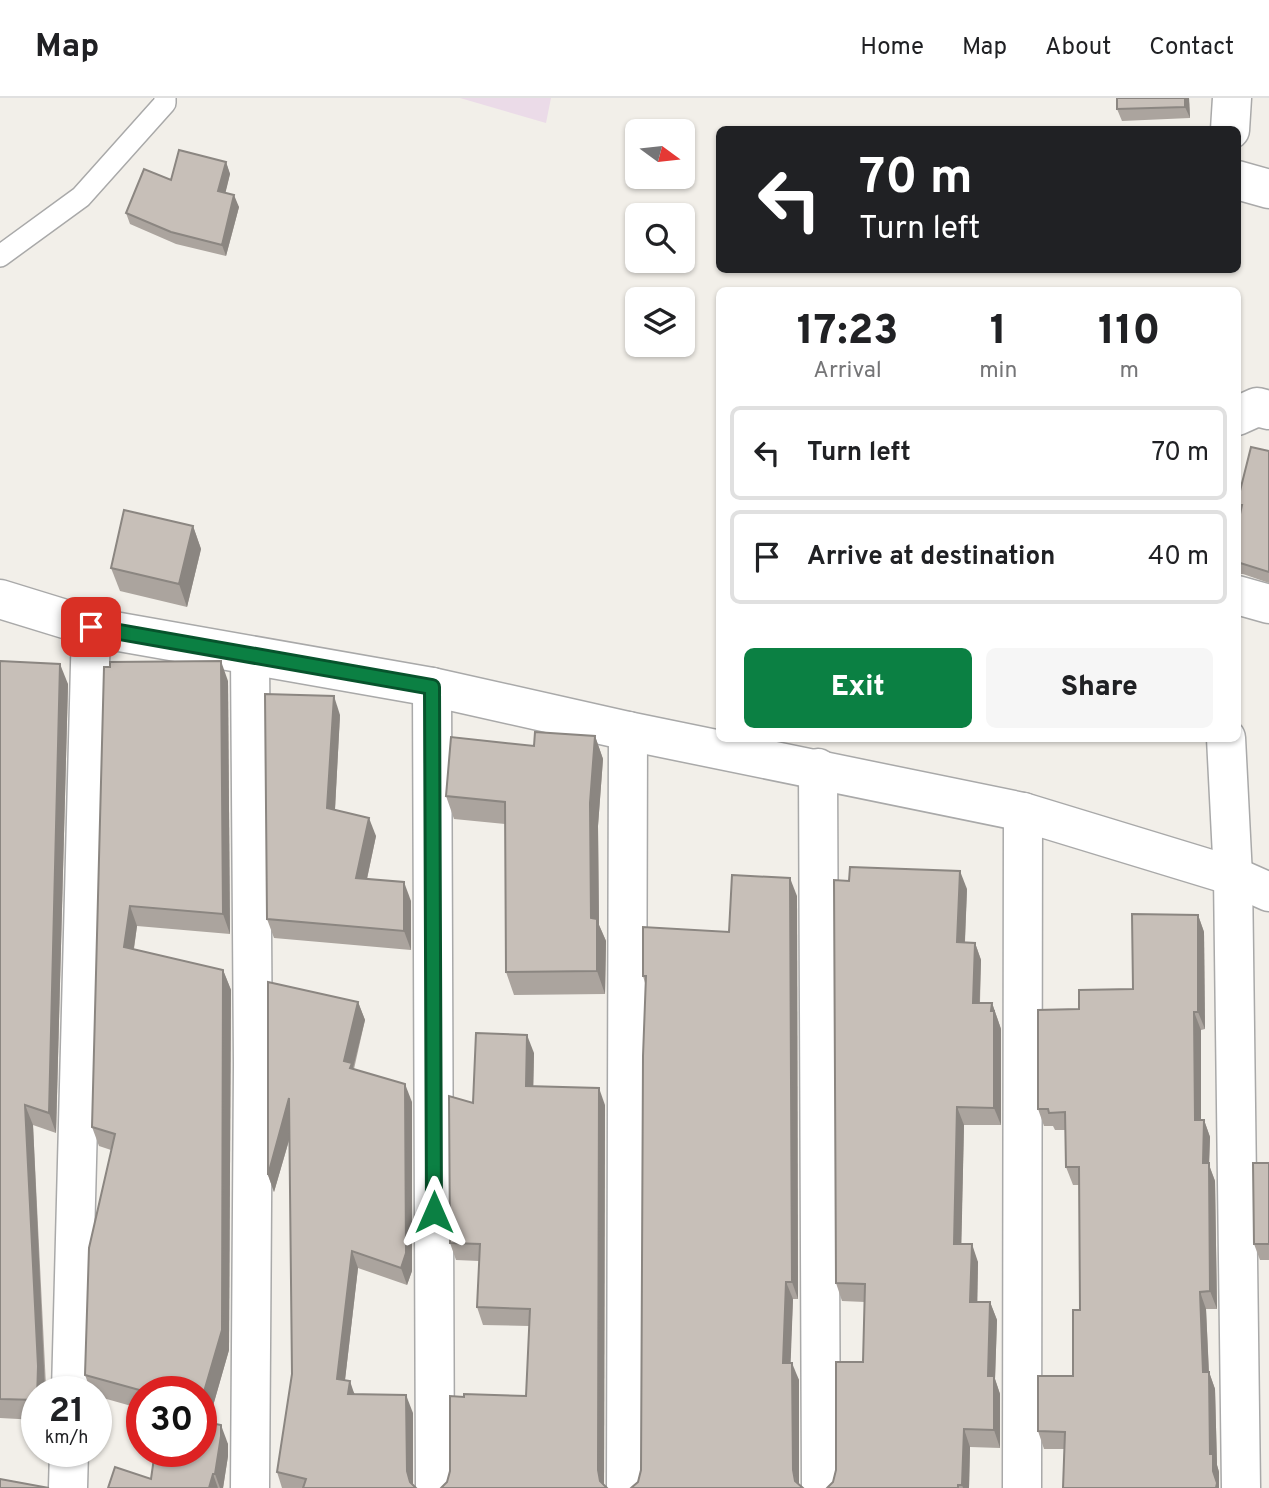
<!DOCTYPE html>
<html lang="en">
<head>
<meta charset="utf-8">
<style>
	body { margin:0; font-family:Overpass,sans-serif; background:#f6f6f6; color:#202124; height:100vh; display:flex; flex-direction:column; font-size:26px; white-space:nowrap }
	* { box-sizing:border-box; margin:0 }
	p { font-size:23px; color:#757577 }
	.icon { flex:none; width:38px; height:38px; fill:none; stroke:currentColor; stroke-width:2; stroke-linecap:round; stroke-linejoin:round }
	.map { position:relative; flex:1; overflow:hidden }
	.sheet { position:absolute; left:716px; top:189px; width:525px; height:455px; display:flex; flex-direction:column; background:#fff; border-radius:10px; box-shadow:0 2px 5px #0004 }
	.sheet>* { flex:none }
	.guide { position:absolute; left:716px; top:28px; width:525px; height:147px; border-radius:10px; box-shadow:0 2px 5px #0004; background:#202124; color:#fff; overflow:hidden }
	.needle { width:46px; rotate:105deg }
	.tools { position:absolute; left:625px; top:21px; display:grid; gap:14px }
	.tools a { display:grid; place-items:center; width:70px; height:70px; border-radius:10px; background:#fff; box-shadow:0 2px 5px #0004; font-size:35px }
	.speed { position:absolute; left:21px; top:1278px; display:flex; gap:14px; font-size:35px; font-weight:700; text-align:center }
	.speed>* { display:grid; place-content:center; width:91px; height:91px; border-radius:50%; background:#fff; box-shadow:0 2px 5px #0004; line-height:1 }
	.speed small { font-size:18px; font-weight:400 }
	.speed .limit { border:10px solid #d22; background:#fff; color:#111 }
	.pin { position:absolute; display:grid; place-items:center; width:60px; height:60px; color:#fff; margin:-30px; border-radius:14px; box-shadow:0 4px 10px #0006 }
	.me { position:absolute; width:77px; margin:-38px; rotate:0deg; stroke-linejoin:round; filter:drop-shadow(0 0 5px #0008) }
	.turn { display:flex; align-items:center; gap:24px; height:147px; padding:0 28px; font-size:32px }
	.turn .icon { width:91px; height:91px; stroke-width:2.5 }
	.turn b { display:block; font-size:49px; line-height:60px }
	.eta { display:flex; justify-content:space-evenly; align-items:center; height:119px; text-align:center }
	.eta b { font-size:42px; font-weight:800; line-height:49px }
	.action { display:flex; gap:14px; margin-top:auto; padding:14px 28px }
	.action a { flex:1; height:80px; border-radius:10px; background:#0b8043; color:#fff; font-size:28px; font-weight:800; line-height:80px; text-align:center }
	.action a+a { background:#f6f6f6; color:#202124 }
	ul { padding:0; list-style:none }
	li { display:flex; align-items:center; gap:21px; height:94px; margin:0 14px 10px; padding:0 14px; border:4px solid #e0e0e0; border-radius:10px }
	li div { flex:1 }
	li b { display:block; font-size:26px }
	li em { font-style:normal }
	header { display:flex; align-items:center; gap:42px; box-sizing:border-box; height:98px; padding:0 35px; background:#fff; border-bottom:2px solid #e0e0e0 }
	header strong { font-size:33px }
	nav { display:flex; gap:38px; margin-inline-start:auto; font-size:24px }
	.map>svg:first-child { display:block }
	.industrial { fill:#ebdbe8 }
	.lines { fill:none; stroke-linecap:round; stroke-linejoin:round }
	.lane-casing { stroke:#a9a9a9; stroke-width:24 }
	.street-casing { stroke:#a9a9a9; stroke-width:41 }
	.lane { stroke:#fff; stroke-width:21 }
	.street { stroke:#fff; stroke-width:38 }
	.wall { fill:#aba49e }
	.shaded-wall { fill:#8b8681 }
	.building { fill:#c7bfb8; stroke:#8b8681; stroke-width:2 }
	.route-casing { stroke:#07532c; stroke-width:18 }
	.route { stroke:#0b8043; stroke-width:12 }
</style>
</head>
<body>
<header>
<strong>Map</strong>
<nav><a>Home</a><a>Map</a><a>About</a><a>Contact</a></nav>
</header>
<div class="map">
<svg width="1269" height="1390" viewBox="0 0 1269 1390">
	<rect width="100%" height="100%" fill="#f2efe9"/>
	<path class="industrial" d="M460 0H551L546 25Z"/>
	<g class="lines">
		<g class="lane-casing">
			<path id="lane" d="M0 158 81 99 165 5V0"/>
		</g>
		<g class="street-casing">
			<g id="street">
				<path d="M1230 32 1232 0"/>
				<path d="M1237 82 1269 91"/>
				<path d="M1237 318 1257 309 1269 312"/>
				<path d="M1237 497 1269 506"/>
				<path d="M0 501 91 529 432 589 628 633 1023 714 1233 778 1269 794"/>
				<path d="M432 589 435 1390"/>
				<path d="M1226 640 1233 778 1241 1390"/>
				<path d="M818 670 821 1390"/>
				<path d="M71 1293 91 529"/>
				<path d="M68 1390 69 1353"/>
				<path d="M250 1390 253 967 250 558"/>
				<path d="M626 1390 628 633"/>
				<path d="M1022 1390 1023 714"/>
			</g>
		</g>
		<use href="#lane" class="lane"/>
		<use href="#street" class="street"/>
	</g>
	<g class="wall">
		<path d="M1189 0 1190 20 1122 23 1117 11Z"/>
		<path d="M226 64 230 76 225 95 239 109 226 158 176 146 130 126 126 115 171 82Z"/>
		<path d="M1269 353V485L1243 476H1237V430L1240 417 1237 409V405Z"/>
		<path d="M193 428 201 451 187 509 120 493 111 470Z"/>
		<path d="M0 563 68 586 56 1035 33 1027 46 1288 37 1293V1322L0 1320Z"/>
		<path d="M104 569 228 583 230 836 137 828 134 851 223 872 231 892 229 1252 208 1325 228 1346V1358L223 1390H108L151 1381 201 1293H142V1311L96 1298V1293H91L85 1277 111 1052 99 1048 92 1029Z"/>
		<path d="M340 617 335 712 376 738 367 781 411 803V852L274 840 267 821Z"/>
		<path d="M595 638 603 661 598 728 599 827 606 843 605 896 514 897 506 874 505 726 454 721 446 698 534 648Z"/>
		<path d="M967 791 965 844 975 845 981 862 980 905H992L1001 931V1027H964L961 1146 978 1164 977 1204H990L997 1222 995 1281 1000 1296V1350L970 1349 969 1390H827L833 1384 863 1264 865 1204 842 1203 836 1185Z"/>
		<path d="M797 798 798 1201H793L790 1265 799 1282V1386L638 1384 641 1372 645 885 643 878 729 834Z"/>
		<path d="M1198 817 1204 834 1205 931 1201 932V1022H1204L1210 1039 1209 1067 1215 1083 1217 1211H1206L1209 1274 1215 1291 1217 1367 1219 1374V1390H1063L1064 1351H1044L1038 1333 1073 1278 1080 1212 1079 1087H1073L1066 1069 1065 1032H1055L1053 1028H1044L1038 1011 1079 911 1133 891Z"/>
		<path d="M358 904 365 922 354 971 412 1004V1173L407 1187 358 1170 345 1282 355 1296 413 1315V1387L416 1390H282L277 1374 292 1276 290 1039 274 1094 268 1077Z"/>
		<path d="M534 955 533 988 605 1007 604 1387 526 1298 529 1228 483 1227 477 1209 479 1163 456 1162 450 1145 473 1005Z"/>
		<path d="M1269 1065V1162H1260L1254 1146Z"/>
	</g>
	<g class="shaded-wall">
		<path d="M1185 0H1189L1190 20 1185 9Z"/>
		<path d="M226 64 230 76 223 105 218 93Z"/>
		<path d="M234 97 239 109 226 158 222 147Z"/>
		<path d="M193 428 201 451 187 509 179 486Z"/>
		<path d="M221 563 228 583 230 836 223 816Z"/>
		<path d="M60 566 68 586 56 1035 49 1015Z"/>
		<path d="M334 598 340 617 334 729 327 710Z"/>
		<path d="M595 638 603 661 598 728 599 827 606 843 605 896 597 873 591 820 590 705Z"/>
		<path d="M369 720 376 738 363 799 356 780Z"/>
		<path d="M960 773 967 791 964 862 957 844Z"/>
		<path d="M790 780 797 798 798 1201 792 1184Z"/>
		<path d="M404 784 411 803V852L404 833Z"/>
		<path d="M130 808 137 828 131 869 124 849Z"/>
		<path d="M1198 817 1204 834 1205 931 1198 914Z"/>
		<path d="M975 845 981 862 979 922 973 905Z"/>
		<path d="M223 872 231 892 229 1252 203 1343 201 1337V1304Z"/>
		<path d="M358 904 365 922 353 970 358 983 344 963Z"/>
		<path d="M992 905 1001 931V1027L994 1010Z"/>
		<path d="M1194 914 1201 932V1039L1195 1022Z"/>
		<path d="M527 937 534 955 533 1005 526 988Z"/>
		<path d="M405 986 412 1004V1173L407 1187 401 1170Z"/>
		<path d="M599 990 605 1007 604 1390 600 1383 598 1372Z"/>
		<path d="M289 1000 296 1018 274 1094 268 1077Z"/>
		<path d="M25 1007 33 1027 45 1293H38Z"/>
		<path d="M957 1009 964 1027 961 1163 954 1146Z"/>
		<path d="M1204 1022 1210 1039 1209 1067 1215 1083 1217 1211 1210 1193 1203 1065Z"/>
		<path d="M972 1146 978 1164 977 1222 970 1204Z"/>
		<path d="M352 1153 358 1170 343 1299 337 1281Z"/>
		<path d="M786 1184 793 1201 790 1282 783 1265Z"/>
		<path d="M1200 1194 1206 1211 1209 1278V1274L1215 1291 1217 1367 1219 1374V1390H1216L1210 1356 1203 1274Z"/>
		<path d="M990 1204 997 1222 995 1281 1000 1296V1350L994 1332 988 1278Z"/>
		<path d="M792 1265 799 1282V1390H798L793 1372Z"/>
		<path d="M350 1283 356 1301 348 1296Z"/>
		<path d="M406 1297 413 1315V1390L407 1373Z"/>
		<path d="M221 1327 228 1346V1358L223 1390H220L215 1376Z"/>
		<path d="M964 1331 970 1349 969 1390H963L962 1387Z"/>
		<path d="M213 1376 218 1390H209Z"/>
	</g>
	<g class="building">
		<path d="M1117 0H1185V9L1117 11Z"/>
		<path d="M179 52 226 64 218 93 234 97 222 147 171 134 126 115 144 71 171 82Z"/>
		<path d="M1251 349 1269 353V474L1237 464V430L1242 407H1237V405Z"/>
		<path d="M124 412 193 428 179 486 111 470Z"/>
		<path d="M0 563 60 566 49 1015 25 1007 38 1268 37 1302 0 1301Z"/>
		<path d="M221 563 223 816 130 808 124 849 223 872 222 1232 201 1304V1293H143L85 1277 89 1150 115 1036 92 1029 104 569H110V564Z"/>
		<path d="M265 596 334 598 327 710 369 720 356 780 404 784V833L267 821Z"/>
		<path d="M535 634 595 638 590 705 591 820 597 821V873L506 874 505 704 446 698 451 639 534 648Z"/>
		<path d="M850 769 960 773 957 844 975 845 973 905H992L991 913H994V1010L957 1009 954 1146H972L970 1204H990L988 1278H994V1332L964 1331 962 1387H958V1390H827L833 1384 836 1372V1264H863L865 1186 836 1185 834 782 849 783Z"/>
		<path d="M732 777 790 780 792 1184H786L783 1265H792L793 1372 795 1383 803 1390H631L638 1384 641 1372 643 958 646 878H643V829L729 834Z"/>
		<path d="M1132 816 1198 817V914H1194L1195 1022H1204L1203 1065H1209L1210 1193 1200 1194 1203 1274H1209L1210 1356H1213V1373L1217 1385 1216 1390H1063L1065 1334 1038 1333V1278H1073V1212H1080L1079 1069H1066L1065 1014 1049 1015 1048 1011H1038V912L1079 911V892L1133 891Z"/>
		<path d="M268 884 358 904 344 963 352 965 350 970 405 986 406 1155 401 1170 352 1153 337 1281 350 1283 348 1296 406 1297 407 1373 410 1384 416 1390H303L306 1381 277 1374 292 1276 289 1000 268 1077Z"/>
		<path d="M476 935 527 937 526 988 599 990 598 1372 600 1383 607 1390H441L447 1384 450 1373V1298L464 1299V1296L526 1298 530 1211 477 1209 480 1146 450 1145 449 998 473 1005Z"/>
		<path d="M1253 1065H1269V1146H1254Z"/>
		<path d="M201 1323 221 1327V1338L215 1376H213L209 1390H108L115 1369 151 1381 155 1353H201Z"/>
		<path d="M0 1381 49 1390H0Z"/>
	</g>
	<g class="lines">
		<g class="route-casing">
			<path id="route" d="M91 529 432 589 434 1114"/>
		</g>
		<use href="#route" class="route"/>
	</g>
</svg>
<div class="tools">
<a><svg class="needle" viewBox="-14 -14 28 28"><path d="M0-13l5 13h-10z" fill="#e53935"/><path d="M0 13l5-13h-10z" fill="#757577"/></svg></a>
<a><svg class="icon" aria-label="search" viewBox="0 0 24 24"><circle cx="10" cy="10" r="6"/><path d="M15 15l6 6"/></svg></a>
<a><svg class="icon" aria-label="layers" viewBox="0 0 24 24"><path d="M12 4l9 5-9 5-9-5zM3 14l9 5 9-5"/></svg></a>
</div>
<div class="speed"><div>21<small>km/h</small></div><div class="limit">30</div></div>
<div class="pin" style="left:91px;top:529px;background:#d93025"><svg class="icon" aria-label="arrive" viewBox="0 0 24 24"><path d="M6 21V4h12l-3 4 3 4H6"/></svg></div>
<svg class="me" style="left:434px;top:1114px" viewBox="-20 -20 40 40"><path d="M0-17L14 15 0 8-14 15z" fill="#0b8043" stroke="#fff" stroke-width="4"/></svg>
<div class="guide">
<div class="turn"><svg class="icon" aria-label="left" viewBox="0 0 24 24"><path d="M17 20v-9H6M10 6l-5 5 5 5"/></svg><div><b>70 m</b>Turn left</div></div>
</div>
<section class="sheet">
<div class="eta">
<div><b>17:23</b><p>Arrival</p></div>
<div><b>1</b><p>min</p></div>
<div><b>110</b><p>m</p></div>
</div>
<ul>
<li><svg class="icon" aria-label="left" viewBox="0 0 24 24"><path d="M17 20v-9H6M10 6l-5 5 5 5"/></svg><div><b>Turn left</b></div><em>70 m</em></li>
<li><svg class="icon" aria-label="arrive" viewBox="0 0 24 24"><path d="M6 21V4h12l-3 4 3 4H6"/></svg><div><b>Arrive at destination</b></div><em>40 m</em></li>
</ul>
<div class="action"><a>Exit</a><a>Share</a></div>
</section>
</div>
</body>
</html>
